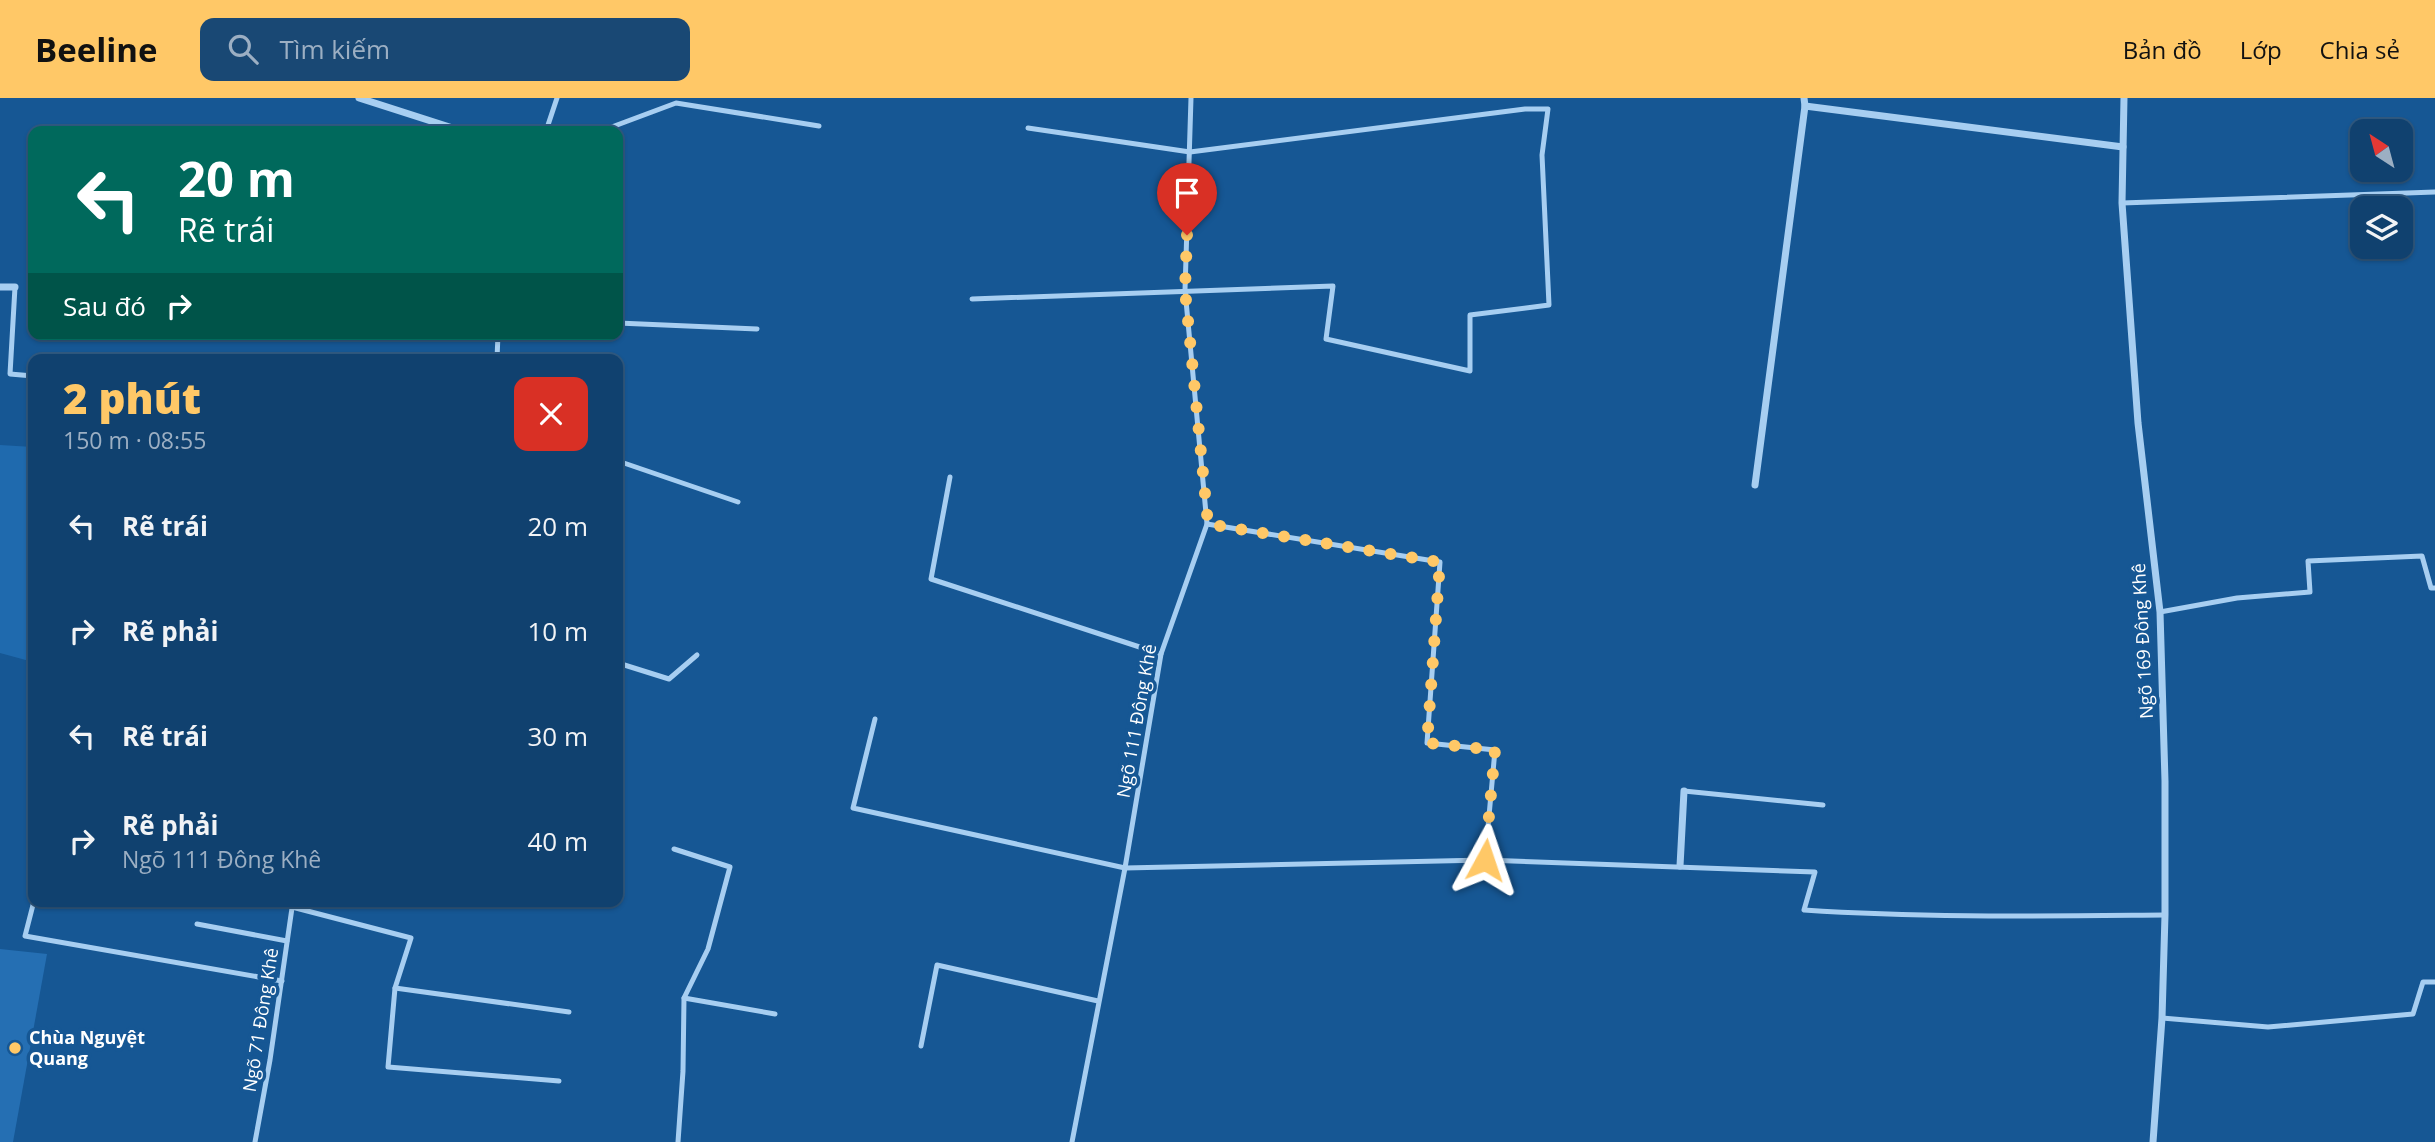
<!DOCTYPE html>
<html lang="vi">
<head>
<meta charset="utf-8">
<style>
	body { margin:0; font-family:"Open Sans",sans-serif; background:#194874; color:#f1f3f6; height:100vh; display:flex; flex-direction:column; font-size:26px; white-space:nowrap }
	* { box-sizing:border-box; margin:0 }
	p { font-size:23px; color:#9cafc3 }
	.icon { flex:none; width:38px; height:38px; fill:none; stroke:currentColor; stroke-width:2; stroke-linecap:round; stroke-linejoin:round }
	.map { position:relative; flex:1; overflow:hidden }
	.sheet { position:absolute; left:28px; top:256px; width:595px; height:553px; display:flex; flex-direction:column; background:#10416f; border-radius:14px; box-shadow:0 2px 5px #0004,0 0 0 2px #305a82 }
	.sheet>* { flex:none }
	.top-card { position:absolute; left:28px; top:28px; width:595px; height:214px; border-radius:14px; box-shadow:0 2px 5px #0004,0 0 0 2px #305a82; background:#00695c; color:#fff; overflow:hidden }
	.needle { width:46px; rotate:324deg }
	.tools { position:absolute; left:2350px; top:21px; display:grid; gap:14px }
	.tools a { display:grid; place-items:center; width:63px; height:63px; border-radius:14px; background:#10416f; box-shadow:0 2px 5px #0004,0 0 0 2px #305a82; font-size:35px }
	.pin { position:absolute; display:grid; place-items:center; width:60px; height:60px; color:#fff; margin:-72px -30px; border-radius:50% 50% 50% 0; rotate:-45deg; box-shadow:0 0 7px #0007 }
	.pin .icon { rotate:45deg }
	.me { position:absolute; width:77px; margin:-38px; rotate:5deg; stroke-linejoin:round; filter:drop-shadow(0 0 5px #0008) }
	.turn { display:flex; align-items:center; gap:24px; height:147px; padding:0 35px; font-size:32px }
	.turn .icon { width:91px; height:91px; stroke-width:2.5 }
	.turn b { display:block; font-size:49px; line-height:60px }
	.then { display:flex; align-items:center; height:66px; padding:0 35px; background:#0003; gap:14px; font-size:26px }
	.round { display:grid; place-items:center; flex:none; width:74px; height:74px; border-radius:14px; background:#194874 }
	.summary { display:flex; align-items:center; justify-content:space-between; height:119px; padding:0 35px }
	h1 { font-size:42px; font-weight:800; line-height:52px; color:#ffc867 }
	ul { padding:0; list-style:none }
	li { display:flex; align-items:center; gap:21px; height:105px; padding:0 35px }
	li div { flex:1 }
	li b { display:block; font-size:26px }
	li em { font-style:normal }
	header { display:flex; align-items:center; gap:42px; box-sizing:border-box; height:98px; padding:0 35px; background:#ffc867; color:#111 }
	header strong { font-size:33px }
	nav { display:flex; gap:38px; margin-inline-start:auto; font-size:24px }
	.search { width:490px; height:63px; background:#194874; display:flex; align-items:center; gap:18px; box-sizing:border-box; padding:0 24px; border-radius:14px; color:#9cafc3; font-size:26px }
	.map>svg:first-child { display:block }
	.green { fill:#1f6aae }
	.building { fill:#256fb3 }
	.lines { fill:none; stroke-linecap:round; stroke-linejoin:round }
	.lane { stroke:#a7cef1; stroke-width:5 }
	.street { stroke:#a7cef1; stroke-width:7 }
	.route { stroke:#ffc867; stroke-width:12; stroke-dasharray:0 21.6 }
	.poi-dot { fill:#ffc867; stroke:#165794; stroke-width:2.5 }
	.labels { text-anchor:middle; stroke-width:7; stroke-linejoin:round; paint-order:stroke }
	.street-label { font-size:18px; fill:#fff; stroke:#165794 }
	.poi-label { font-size:18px; font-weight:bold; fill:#fff; stroke:#165794; text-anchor:start }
</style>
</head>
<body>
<header>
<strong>Beeline</strong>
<div class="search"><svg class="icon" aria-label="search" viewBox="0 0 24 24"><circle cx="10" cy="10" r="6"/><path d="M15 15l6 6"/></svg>Tìm kiếm</div>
<nav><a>Bản đồ</a><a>Lớp</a><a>Chia sẻ</a></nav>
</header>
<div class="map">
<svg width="2435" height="1044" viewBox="0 0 2435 1044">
	<rect width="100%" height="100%" fill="#165794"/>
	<path class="green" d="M0 347 33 349V564L0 555Z"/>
	<path class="building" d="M0 851 47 856 13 1044H0Z"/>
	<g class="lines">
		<g class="lane">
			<path d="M546 33 557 0"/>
			<path d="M601 33 676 5 819 28"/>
			<path d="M2122 105 2435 94"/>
			<path d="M15 189 10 276 33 278"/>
			<path d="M972 201 1333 188 1326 241 1470 273V217L1549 207 1542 57 1548 11H1525L1190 54 1028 30"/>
			<path d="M618 225 757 231"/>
			<path d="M497 261 498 236"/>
			<path d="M618 363 738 404"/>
			<path d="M950 379 931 481 1161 556"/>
			<path d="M1207 426 1440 464 1427 645 1495 652 1485 762"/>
			<path d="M2160 514 2237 500 2310 494 2308 463 2422 458 2431 490H2435"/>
			<path d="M618 565 669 581 697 557"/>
			<path d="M875 621 853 710 1125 770 1485 762 1815 774 1804 812C1924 820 2044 818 2165 817"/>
			<path d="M1684 693 1823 707"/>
			<path d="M674 751 730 769 708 851 684 900 683 973 678 1044"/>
			<path d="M34 803 25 838 282 883"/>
			<path d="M292 809 411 840 395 890 569 914"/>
			<path d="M197 826 287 843"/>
			<path d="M395 890 388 969 559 983"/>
			<path d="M684 900 775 916"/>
			<path d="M2162 920 2268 929 2413 916 2423 884H2435"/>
			<path d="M921 948 937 867 1098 903"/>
			<path d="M255 1044 270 962 293 803"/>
			<path d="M1072 1044 1125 770 1161 556 1207 426 1185 192 1191 0"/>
		</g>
		<g class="street">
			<path d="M359 0 462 33"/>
			<path d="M2124 0 2122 105 2138 325 2160 514 2165 683V817L2162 920 2153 1044"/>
			<path d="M1805 8 2123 49"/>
			<path d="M0 189H15"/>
			<path d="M1755 387 1805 8 1804 0"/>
			<path d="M1680 768 1684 693"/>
		</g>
	</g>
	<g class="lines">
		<path class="route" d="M1187 137 1185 192 1208 426 1440 464 1427 645 1495 652 1485 762"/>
	</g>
	<circle class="poi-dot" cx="15" cy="950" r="7"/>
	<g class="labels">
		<g class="street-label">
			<text transform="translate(2143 543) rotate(-93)" y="6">Ngõ 169 Đông Khê</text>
			<text transform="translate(1137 623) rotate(-80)" y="6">Ngõ 111 Đông Khê</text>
			<text transform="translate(261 922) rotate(-81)" y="6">Ngõ 71 Đông Khê</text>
		</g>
		<g class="poi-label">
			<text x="29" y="946">Chùa Nguyệt<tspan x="29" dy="21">Quang</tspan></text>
		</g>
	</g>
</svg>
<div class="tools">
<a><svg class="needle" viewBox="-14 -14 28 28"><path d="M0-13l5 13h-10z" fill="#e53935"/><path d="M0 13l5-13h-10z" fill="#9cafc3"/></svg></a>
<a><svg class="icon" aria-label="layers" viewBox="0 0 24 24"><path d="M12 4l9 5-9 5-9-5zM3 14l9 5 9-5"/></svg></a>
</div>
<div class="pin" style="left:1187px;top:137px;background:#d93025"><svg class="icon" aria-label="arrive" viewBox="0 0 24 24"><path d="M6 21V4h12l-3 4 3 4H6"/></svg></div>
<svg class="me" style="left:1485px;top:762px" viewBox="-20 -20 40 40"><path d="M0-17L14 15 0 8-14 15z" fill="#ffc867" stroke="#fff" stroke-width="4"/></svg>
<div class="top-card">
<div class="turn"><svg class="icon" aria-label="left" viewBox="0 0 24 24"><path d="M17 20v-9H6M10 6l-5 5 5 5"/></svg><div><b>20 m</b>Rẽ trái</div></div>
<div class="then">Sau đó<svg class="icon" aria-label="right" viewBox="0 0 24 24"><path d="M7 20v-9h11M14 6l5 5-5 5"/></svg></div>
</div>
<section class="sheet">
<div class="summary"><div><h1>2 phút</h1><p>150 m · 08:55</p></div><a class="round" style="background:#d93025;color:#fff"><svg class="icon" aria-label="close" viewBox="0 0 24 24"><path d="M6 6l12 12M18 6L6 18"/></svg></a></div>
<ul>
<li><svg class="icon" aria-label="left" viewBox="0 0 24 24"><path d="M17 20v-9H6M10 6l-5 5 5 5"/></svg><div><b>Rẽ trái</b></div><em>20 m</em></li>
<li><svg class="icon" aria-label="right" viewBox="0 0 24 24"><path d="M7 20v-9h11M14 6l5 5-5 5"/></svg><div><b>Rẽ phải</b></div><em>10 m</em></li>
<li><svg class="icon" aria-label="left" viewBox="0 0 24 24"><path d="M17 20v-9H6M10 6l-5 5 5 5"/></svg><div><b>Rẽ trái</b></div><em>30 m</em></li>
<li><svg class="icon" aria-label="right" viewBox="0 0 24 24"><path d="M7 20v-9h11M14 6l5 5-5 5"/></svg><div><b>Rẽ phải</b><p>Ngõ 111 Đông Khê</p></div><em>40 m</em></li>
</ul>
</section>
</div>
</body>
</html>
